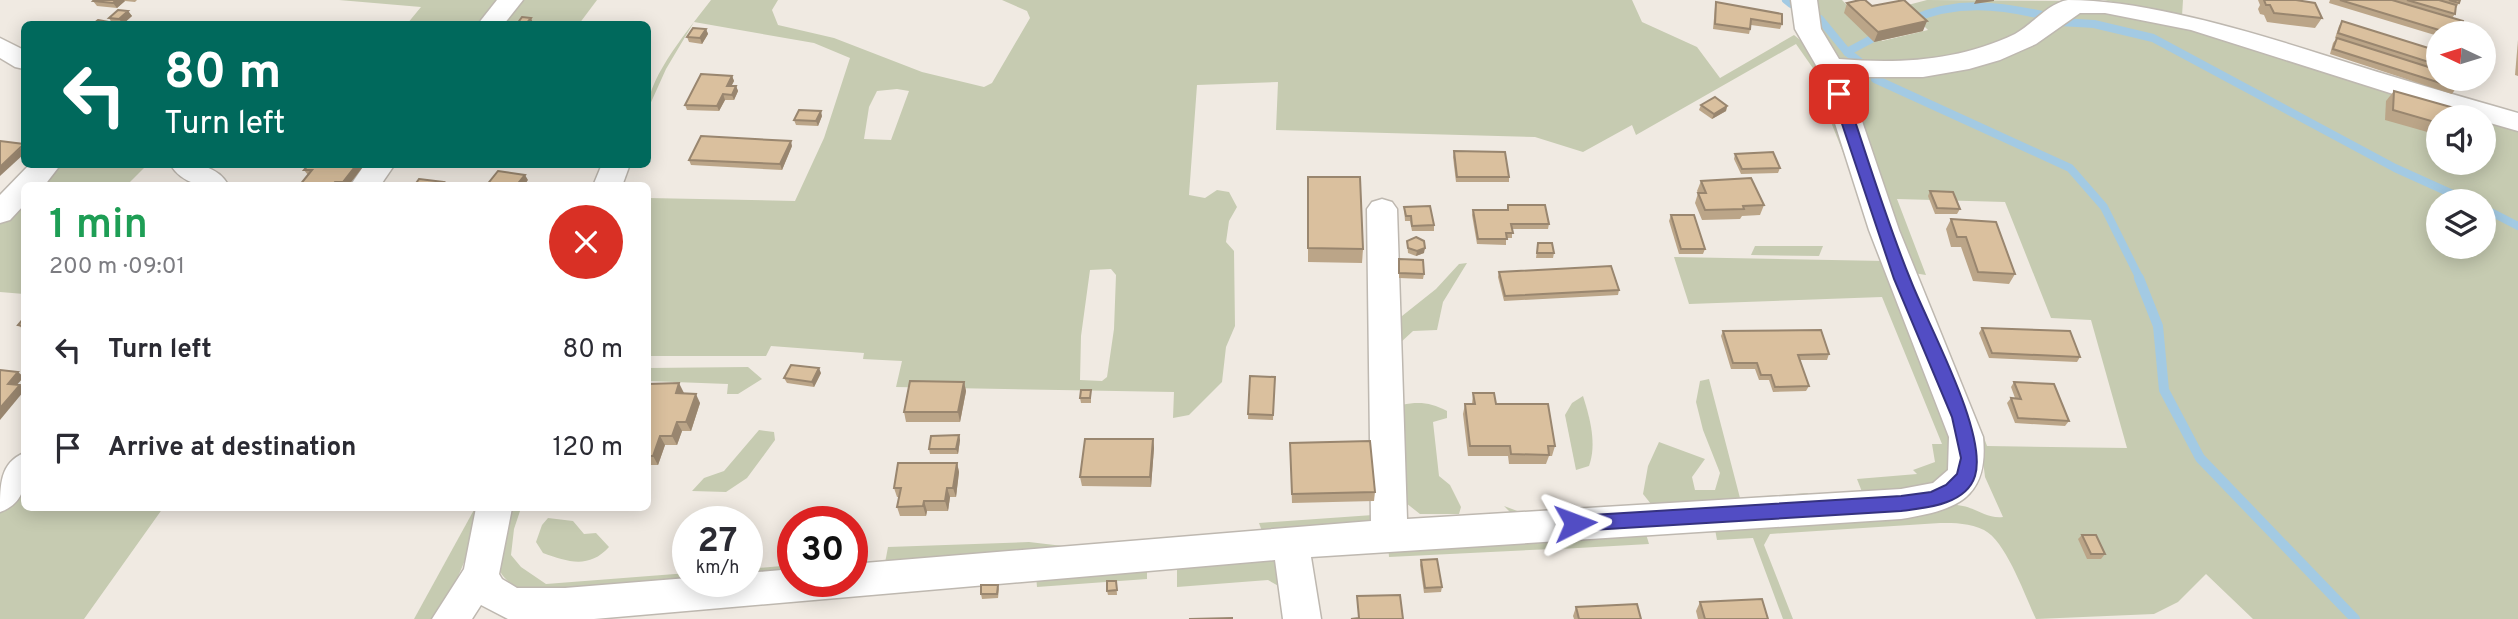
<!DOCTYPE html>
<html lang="en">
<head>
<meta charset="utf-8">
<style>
	body { margin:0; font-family:Overpass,sans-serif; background:#f2f2f3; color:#2b2b33; height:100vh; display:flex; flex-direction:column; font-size:26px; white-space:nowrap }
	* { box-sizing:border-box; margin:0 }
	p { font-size:23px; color:#7c7c81 }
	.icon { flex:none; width:38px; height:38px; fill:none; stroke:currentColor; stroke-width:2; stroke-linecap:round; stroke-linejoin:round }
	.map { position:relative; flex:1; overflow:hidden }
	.details { position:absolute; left:21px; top:182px; width:630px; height:329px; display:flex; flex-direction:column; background:#fff; border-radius:10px; box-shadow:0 4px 18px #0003 }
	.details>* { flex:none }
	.guide { position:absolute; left:21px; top:21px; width:630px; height:147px; border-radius:10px; box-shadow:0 4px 18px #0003; background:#00695c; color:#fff; overflow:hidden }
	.needle { width:46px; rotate:274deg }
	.fabs { position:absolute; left:2426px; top:21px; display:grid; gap:14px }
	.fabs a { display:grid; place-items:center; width:70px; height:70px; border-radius:50%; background:#fff; box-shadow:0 4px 18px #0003; font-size:35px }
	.speed { position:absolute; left:672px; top:506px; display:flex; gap:14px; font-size:35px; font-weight:700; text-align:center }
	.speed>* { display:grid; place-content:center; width:91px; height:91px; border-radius:50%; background:#fff; box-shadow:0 4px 18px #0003; line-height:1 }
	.speed small { font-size:18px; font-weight:400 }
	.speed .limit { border:10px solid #d22; background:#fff; color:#111 }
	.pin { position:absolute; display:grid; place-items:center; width:60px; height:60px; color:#fff; margin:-30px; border-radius:14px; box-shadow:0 4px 10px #0006 }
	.me { position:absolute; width:77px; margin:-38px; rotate:87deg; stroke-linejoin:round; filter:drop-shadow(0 0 5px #0008) }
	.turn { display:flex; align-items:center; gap:24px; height:147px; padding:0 28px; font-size:32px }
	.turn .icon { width:91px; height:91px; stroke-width:2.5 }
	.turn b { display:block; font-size:49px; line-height:60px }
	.round { display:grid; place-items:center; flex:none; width:74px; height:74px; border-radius:37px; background:#f2f2f3 }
	.headline { display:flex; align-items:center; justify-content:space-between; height:119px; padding:0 28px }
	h1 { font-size:42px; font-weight:600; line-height:52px; color:#1e9e55 }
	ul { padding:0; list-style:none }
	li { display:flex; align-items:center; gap:21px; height:98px; padding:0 28px }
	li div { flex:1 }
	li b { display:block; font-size:26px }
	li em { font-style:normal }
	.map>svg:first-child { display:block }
	.green { fill:#c6cbb1; fill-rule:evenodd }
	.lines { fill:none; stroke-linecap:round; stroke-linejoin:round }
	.stream-far1 { stroke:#a3cae3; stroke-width:8 }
	.stream { stroke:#a3cae3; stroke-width:10 }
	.minor-casing { stroke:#beb8b0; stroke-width:3 }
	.minor { fill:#fff; fill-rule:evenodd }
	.wall { fill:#bba588 }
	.shaded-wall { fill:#99866f }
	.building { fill:#dac09e; stroke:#99866f; stroke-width:2 }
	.route { fill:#524dc4; stroke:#35327f; stroke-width:2 }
</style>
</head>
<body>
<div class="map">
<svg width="2518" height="619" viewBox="0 0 2518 619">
	<rect width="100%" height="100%" fill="#f0eae2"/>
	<g class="green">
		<path d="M339 0H503L484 24H407L421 7Z"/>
		<path d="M517 0H597L579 24H498Z"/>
		<path d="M711 0H778L772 10 778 25 834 38 922 72 984 87 992 83 1030 18 1027 11 1002 0H1632L1642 22 1697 47 1720 78 1794 35 1810 48 1820 67 1869 218 1823 102 1817 74 1796 44 1636 135 1632 125 1583 152 1535 137 1276 130 1278 82 1197 85 1189 195 1205 198 1217 190 1229 192 1237 207 1229 221 1226 242 1234 251 1235 326 1226 347 1222 382 1189 415 1173 418 1174 392 896 387 902 361 863 359 864 353 771 346 766 356H648V198L795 201 824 138 850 58 814 43 694 22 666 69 648 109C647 78 692 25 711 0ZM897 89 909 91 891 140 864 139 869 107 877 91ZM1111 269 1116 275 1114 329 1107 377 1102 381 1080 380 1081 336 1090 270Z"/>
		<path d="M1814 0H1842L1882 41 1928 30 1904 6 1927 0 2077 1 2002 46 1930 64 1844 61C1818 44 1819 28 1814 0Z"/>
		<path d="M2103 0H2183L2182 16Z"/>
		<path d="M2087 10 2159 18 2518 126V619H2253L2206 574 2178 602 2154 614 2036 619C2025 596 2006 541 1984 530 1970 523 1955 523 1940 523L1770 534 1764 545 1793 619H1783L1753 538 1717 540 1714 524 1952 505C1974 504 1983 519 2003 517L1985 477 1980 437 1983 435 1987 446 2127 448 2091 320 2051 318 2005 202 1897 199 1926 275 1907 272 1846 93 1850 78 1859 74 1911 73ZM2438 117H2483V163H2438ZM2438 201H2483V247H2438Z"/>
		<path d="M53 165H147L127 185 33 186Z"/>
		<path d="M24 194V294L0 292V220Z"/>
		<path d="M1755 246H1823L1819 256 1751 255Z"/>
		<path d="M1674 257 1885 261 1956 439 1948 481 1864 497 1857 479 1917 474 1913 470 1935 462 1932 444H1942L1882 297 1689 304Z"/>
		<path d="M1467 263 1443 302 1437 330 1413 331 1400 343 1402 405C1420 401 1431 403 1447 411V418L1433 422 1439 476 1450 485 1461 507 1459 514H1420L1401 499 1397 320 1436 289 1459 264Z"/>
		<path d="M748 367 762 379 738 394H727L728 384 648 381V368Z"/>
		<path d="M1709 379 1740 498 1808 493 1810 501 1517 519 1504 506 1520 512 1651 504 1643 494 1648 466 1659 442 1705 459 1692 477 1695 490H1715L1720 473 1703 430 1696 402 1700 381Z"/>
		<path d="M1583 396C1590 418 1597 444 1589 466L1576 470 1565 415 1572 403Z"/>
		<path d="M759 430 774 432 775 440 747 478 726 492 692 491 704 478 724 471Z"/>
		<path d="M24 479V508H163L84 619H0V509Z"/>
		<path d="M475 508H484C471 546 457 583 438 619H414Z"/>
		<path d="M504 508H521L514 529 511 555 521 567 546 584 688 573V581H747V569L793 565V578L694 588 530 594C502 580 494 574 498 541 499 530 500 519 504 508Z"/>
		<path d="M1373 515 1372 523 1264 537 1259 523Z"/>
		<path d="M548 518 573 521 584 534 596 533 609 547C589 569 568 562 543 553L536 542 542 525Z"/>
		<path d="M1555 532 1646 534 1649 544 1560 549Z"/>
		<path d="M1548 534 1552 549 1389 557 1388 544Z"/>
		<path d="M1029 542 1063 546 1062 551 884 568 888 547Z"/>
		<path d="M1275 554 1284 589 1268 580 1177 587V560Z"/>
		<path d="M1147 567V579L1037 587 1036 576Z"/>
	</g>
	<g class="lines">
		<g class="stream-far1">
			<path d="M1786 0 1791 4"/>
			<path d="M1820 19 1847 52 1860 62"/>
			<path d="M1911 20C1957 0 1999 5 2046 16"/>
			<path d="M2060 22 2094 24 2153 38 2395 168 2468 201"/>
			<path d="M1847 52 1879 35"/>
			<path d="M1875 79 2070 168 2104 207 2140 279"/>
			<path d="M2483 208 2518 226"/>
		</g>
		<path class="stream" d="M2139 278 2158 326 2164 390 2200 458 2355 619"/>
		<g class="minor-casing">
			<g id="minor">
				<path d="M497 0H523L504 24H478Z"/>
				<path d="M1791 0H1817L1821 29 1839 59C1900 64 1958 61 2015 34 2032 25 2048 3 2068 0 2147 0 2255 33 2330 57 2392 77 2455 95 2518 113V131L2483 121V117H2470L2409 99 2191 30 2105 13H2080L2036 44 2000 60 1969 69 1923 77H1847L1899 230 1983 437C1989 500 1955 510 1901 519L1311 557 1321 619H1283L1275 560 594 619H508L481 605 472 619H432L464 569 476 508H512L499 574 502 579 517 588H565L688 578V581H747V573L793 569V581H852V564L1371 521 1367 209 1372 202 1382 199 1392 202 1397 209 1407 519 1901 489 1933 483 1948 470 1949 437 1869 230 1817 67 1795 29Z"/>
				<path d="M0 38 24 50V69L15 67 0 58Z"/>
				<path d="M30 164H61L44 186H24V205L10 220 0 223V195Z"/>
				<path d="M170 164C193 164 216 163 229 186 206 186 184 187 170 164Z"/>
				<path d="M365 164H395L380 186H350Z"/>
				<path d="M602 164H630L622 186H593Z"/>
				<path d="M24 453C26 478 28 502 0 512 0 485 0 463 24 453Z"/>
			</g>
		</g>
		<use href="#minor" class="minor"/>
	</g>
	<g class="wall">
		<path d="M94 0H137L135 2 125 1 117 8 97 6 93 1Z"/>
		<path d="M2258 0H2296L2322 18 2315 28 2267 22 2264 15 2260 14 2258 9 2260 5Z"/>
		<path d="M2330 0H2460L2459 3 2456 8 2455 14 2452 18 2461 33H2438V36L2329 3Z"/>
		<path d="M1716 2 1782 24 1780 29 1751 25 1749 34 1713 29 1715 7Z"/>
		<path d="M1847 3 1872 6 1923 31 1874 42 1844 13Z"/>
		<path d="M128 11 132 16 123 24 114 23 115 24H93L112 23 109 18Z"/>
		<path d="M2342 21 2438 51V79L2456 88 2452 94 2330 54 2333 43 2336 39 2335 38 2339 26Z"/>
		<path d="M706 29 708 34 702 44 689 42 687 37Z"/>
		<path d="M2518 40V76L2515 75Z"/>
		<path d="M732 76 734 81 731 86H736L738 91 734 100H725L719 111 687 110 685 105Z"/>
		<path d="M2394 91 2438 117V135L2385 120 2386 101Z"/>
		<path d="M1701 105 1727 106 1726 111 1712 119 1699 110Z"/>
		<path d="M822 116 818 126 796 125 794 120Z"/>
		<path d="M792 146 782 170 691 165 689 160Z"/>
		<path d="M1454 151 1509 177V182H1456L1453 157Z"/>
		<path d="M1735 154 1780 168 1778 173 1741 174 1734 159Z"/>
		<path d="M309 164H365L348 186H299L308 175 304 170Z"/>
		<path d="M1701 181 1764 205 1760 215 1742 216 1740 219 1702 220 1695 203 1698 193 1697 191Z"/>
		<path d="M1308 190 1363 249 1362 263 1308 262Z"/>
		<path d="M1930 191 1960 209 1957 214H1935L1928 196Z"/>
		<path d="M1508 205 1549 224 1548 229H1512V238H1506V245L1477 244 1472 215 1473 210H1507Z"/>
		<path d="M1404 207 1434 225V231H1412L1410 221H1405Z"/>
		<path d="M1671 215 1705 249 1703 254H1679L1669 221Z"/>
		<path d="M1951 219 2015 274 2009 284 1973 281 1961 247H1951L1946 229Z"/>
		<path d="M1407 241 1424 253 1416 256 1408 253Z"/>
		<path d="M1538 243 1554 253 1553 258H1536Z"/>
		<path d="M1399 259 1424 274 1423 279 1399 278Z"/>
		<path d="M1499 272 1619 290 1618 295 1504 301 1498 277Z"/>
		<path d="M24 318V330L18 325Z"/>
		<path d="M1982 328 2080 357 2077 362 1989 358 1979 333Z"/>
		<path d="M1723 331 1829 354 1827 360H1800L1809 386 1806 391 1773 392 1769 380H1759L1755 369H1731L1721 336Z"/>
		<path d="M821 373 814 387 787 383 784 378Z"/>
		<path d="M1250 376 1275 377 1273 420 1248 419Z"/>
		<path d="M964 382 966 391 960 422H906L904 412Z"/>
		<path d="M2014 382 2069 421 2065 426 2015 423 2007 403 2011 398H2015L2011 387Z"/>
		<path d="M648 384 684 393 700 403 691 431H682L677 445H665L658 465H648Z"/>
		<path d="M1091 390V403H1081L1080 398Z"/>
		<path d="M1473 393 1496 404 1555 446 1552 456H1549L1546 464H1509L1508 456H1468L1463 414 1465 404H1472Z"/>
		<path d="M959 435 960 440 958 454H930L929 449Z"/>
		<path d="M1153 439 1154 448 1151 487 1082 486 1080 477Z"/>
		<path d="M1290 443 1375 492 1374 501 1292 503Z"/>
		<path d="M957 463 959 472 956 497H950L948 511H927L926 516H900L897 507 899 497H897L894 488Z"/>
		<path d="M2082 535 2105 554 2101 559H2087L2078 539Z"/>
		<path d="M1421 560 1442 587 1441 592 1424 593 1420 565Z"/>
		<path d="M1116 581 1117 595H1108L1107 591Z"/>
		<path d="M998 585 999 589 998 598 982 599 981 594Z"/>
		<path d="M1700 602 1768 619H1698L1696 611Z"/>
		<path d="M1576 607 1641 619H1574L1573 616Z"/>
	</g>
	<g class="shaded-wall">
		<path d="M116 0H124L125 1 117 8 113 3Z"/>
		<path d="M1976 0H1994V1L1974 4Z"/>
		<path d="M128 11 132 16 123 24 119 19Z"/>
		<path d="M531 18 533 23V24H526Z"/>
		<path d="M1927 21 1923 31 1874 42 1878 32Z"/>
		<path d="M706 29 708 34 702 44 700 38Z"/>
		<path d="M732 76 734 81 729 91 727 86Z"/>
		<path d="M736 86 738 91 734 100 732 95Z"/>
		<path d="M723 94 725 100 719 111 717 106Z"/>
		<path d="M1727 106 1726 111 1712 119 1714 114Z"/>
		<path d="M821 111 822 116 818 126 816 121Z"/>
		<path d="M791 141 792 146 782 170 780 164Z"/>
		<path d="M24 145V154L0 176V167Z"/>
		<path d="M357 164H365L348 186H345L343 182Z"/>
		<path d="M525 175 528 180 524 186H516Z"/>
		<path d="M1425 248 1424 253 1416 256 1417 251Z"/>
		<path d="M819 368 821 373 814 387 812 382Z"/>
		<path d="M18 372 24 377 13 389 8 384Z"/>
		<path d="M964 382 966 391 960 422 958 412Z"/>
		<path d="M679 383 684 393H676Z"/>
		<path d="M20 385 24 389V391L0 420V408Z"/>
		<path d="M696 394 700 403 691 431 686 422Z"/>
		<path d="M677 422 682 431 677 445 672 436Z"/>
		<path d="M959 435 960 440 958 454 956 449Z"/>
		<path d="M660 436 665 445 658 465 653 456Z"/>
		<path d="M1153 439 1154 448 1151 487 1150 477Z"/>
		<path d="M957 463 959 472 956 497 953 488Z"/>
		<path d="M947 488 950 497 948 511 945 501Z"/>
		<path d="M924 501 927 511 926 516 923 506Z"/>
	</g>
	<g class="building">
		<path d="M94 0H116L113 3 93 1Z"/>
		<path d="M1860 0H1865L1872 6 1904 0 1927 21 1878 32 1847 3Z"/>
		<path d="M2264 0H2296L2315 3 2322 18 2274 13 2270 5H2266Z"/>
		<path d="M2340 0H2392L2463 21 2461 33H2449Z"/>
		<path d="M2407 0H2439L2456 5 2455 14Z"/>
		<path d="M2449 0H2460L2459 3Z"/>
		<path d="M1716 2 1782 14V24L1751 19 1750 29 1715 24Z"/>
		<path d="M118 10 128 11 119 19 109 18Z"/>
		<path d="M522 17 531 18 526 24H517Z"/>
		<path d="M98 20 114 23 112 24H93Z"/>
		<path d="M2342 21 2438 51V65L2338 33Z"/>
		<path d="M693 28 706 29 700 38 687 37Z"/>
		<path d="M2337 38 2438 70V79H2458L2456 88 2333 49Z"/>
		<path d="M701 74 732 76 727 86H736L732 95 723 94 717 106 685 105Z"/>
		<path d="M2394 91 2472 113V117H2438V123L2393 110Z"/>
		<path d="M1715 97 1727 106 1714 114 1701 105Z"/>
		<path d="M799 110 821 111 816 121 794 120Z"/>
		<path d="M701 136 791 141 780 164 689 160Z"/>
		<path d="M0 141 24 144 0 167Z"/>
		<path d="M1454 151 1505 152 1509 177H1457Z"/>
		<path d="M1773 152 1780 168 1742 169 1735 154Z"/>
		<path d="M309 164H357L343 182H335L332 186H299L312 170H304Z"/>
		<path d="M498 171 525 175 516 186H486Z"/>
		<path d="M1308 177H1360L1363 249 1308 248Z"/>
		<path d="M1751 178 1764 205 1743 206 1744 209 1705 210 1698 193H1706L1701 181Z"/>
		<path d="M419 179 444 182 441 186H414Z"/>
		<path d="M1930 191 1953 192 1960 209 1937 208Z"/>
		<path d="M1508 205H1545L1549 224H1511L1513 233H1506L1507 239H1478L1473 210H1508Z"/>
		<path d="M1430 206 1434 225 1412 226 1411 216H1406L1404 207Z"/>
		<path d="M1671 215H1694L1705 249H1681Z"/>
		<path d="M1951 219 1996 222 2015 274 1978 272 1966 237H1957Z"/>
		<path d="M1416 237 1424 241 1425 248 1417 251 1408 248 1407 241Z"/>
		<path d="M1538 243H1552L1554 253H1537Z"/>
		<path d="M1399 259 1423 260 1424 274 1399 273Z"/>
		<path d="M1611 266 1619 290 1505 296 1499 272Z"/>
		<path d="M24 318V326L18 325Z"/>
		<path d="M1982 328 2070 331 2080 357 1992 353Z"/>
		<path d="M1821 330 1829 354 1798 355 1809 386 1775 387 1771 375H1761L1757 363H1733L1723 331Z"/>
		<path d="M791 365 819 368 812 382 784 378Z"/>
		<path d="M0 370 18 372 8 384 20 385 0 408Z"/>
		<path d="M1250 376 1275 377 1273 415 1248 414Z"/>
		<path d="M910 381 964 382 958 412H904Z"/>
		<path d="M2014 382 2054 384 2069 421 2018 418 2011 398 2021 399Z"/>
		<path d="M679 383 676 393 696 394 686 422H677L672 436H660L653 456H648V384Z"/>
		<path d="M1081 390H1091L1090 398H1080Z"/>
		<path d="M1473 393H1494L1496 404H1548L1555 446H1548L1549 455 1511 454 1510 446H1470L1465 404H1475Z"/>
		<path d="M959 435 956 449H929L931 436Z"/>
		<path d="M1085 439H1153L1150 477H1080Z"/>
		<path d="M1370 441 1375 492 1292 494 1290 443Z"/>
		<path d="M898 463H957L953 488H947L945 501H924L923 506 897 507 901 488H894Z"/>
		<path d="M2082 535H2096L2105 554H2091Z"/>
		<path d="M1437 559 1442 587 1425 588 1421 560Z"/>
		<path d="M1107 581H1116L1117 590 1107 591Z"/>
		<path d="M981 585H998L997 594H981Z"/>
		<path d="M1400 595 1403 619H1351L1359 618 1357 596Z"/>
		<path d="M1762 599 1768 619H1705L1700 602Z"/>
		<path d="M1637 604 1641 619H1579L1576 607Z"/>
		<path d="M1232 618V619H1189Z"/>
	</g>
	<path class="route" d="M1839 89 1846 94C1867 156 1886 220 1911 281 1928 325 1988 433 1975 476 1966 505 1925 508 1901 511L1575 531 1569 529 1566 523 1569 518 1575 516 1901 496 1931 492 1946 485 1957 474 1961 458 1952 417 1894 279 1832 94Z"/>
</svg>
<div class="fabs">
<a><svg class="needle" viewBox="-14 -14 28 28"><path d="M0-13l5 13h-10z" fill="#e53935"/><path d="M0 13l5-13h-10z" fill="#7c7c81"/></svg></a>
<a><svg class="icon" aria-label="sound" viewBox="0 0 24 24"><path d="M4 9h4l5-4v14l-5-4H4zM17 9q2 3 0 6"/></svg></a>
<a><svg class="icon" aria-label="layers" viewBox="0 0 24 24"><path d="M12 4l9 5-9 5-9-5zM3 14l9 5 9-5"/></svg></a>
</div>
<div class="speed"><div>27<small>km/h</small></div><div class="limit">30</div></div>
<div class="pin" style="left:1839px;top:94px;background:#d93025"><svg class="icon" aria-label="arrive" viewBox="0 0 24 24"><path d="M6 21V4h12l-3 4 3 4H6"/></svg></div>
<svg class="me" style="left:1575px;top:523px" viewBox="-20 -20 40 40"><path d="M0-17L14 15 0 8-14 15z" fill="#524dc4" stroke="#fff" stroke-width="4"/></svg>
<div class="guide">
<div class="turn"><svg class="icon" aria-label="left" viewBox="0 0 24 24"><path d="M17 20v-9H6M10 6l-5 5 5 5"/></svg><div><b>80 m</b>Turn left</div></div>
</div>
<section class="details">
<div class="headline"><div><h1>1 min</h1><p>200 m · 09:01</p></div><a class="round" style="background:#d93025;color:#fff"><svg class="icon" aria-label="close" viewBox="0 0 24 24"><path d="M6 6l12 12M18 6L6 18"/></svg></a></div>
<ul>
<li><svg class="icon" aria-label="left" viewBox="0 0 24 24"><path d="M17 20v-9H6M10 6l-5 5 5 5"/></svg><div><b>Turn left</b></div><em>80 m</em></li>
<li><svg class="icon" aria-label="arrive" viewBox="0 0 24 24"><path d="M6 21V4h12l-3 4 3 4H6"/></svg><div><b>Arrive at destination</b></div><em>120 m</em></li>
</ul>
</section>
</div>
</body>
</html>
